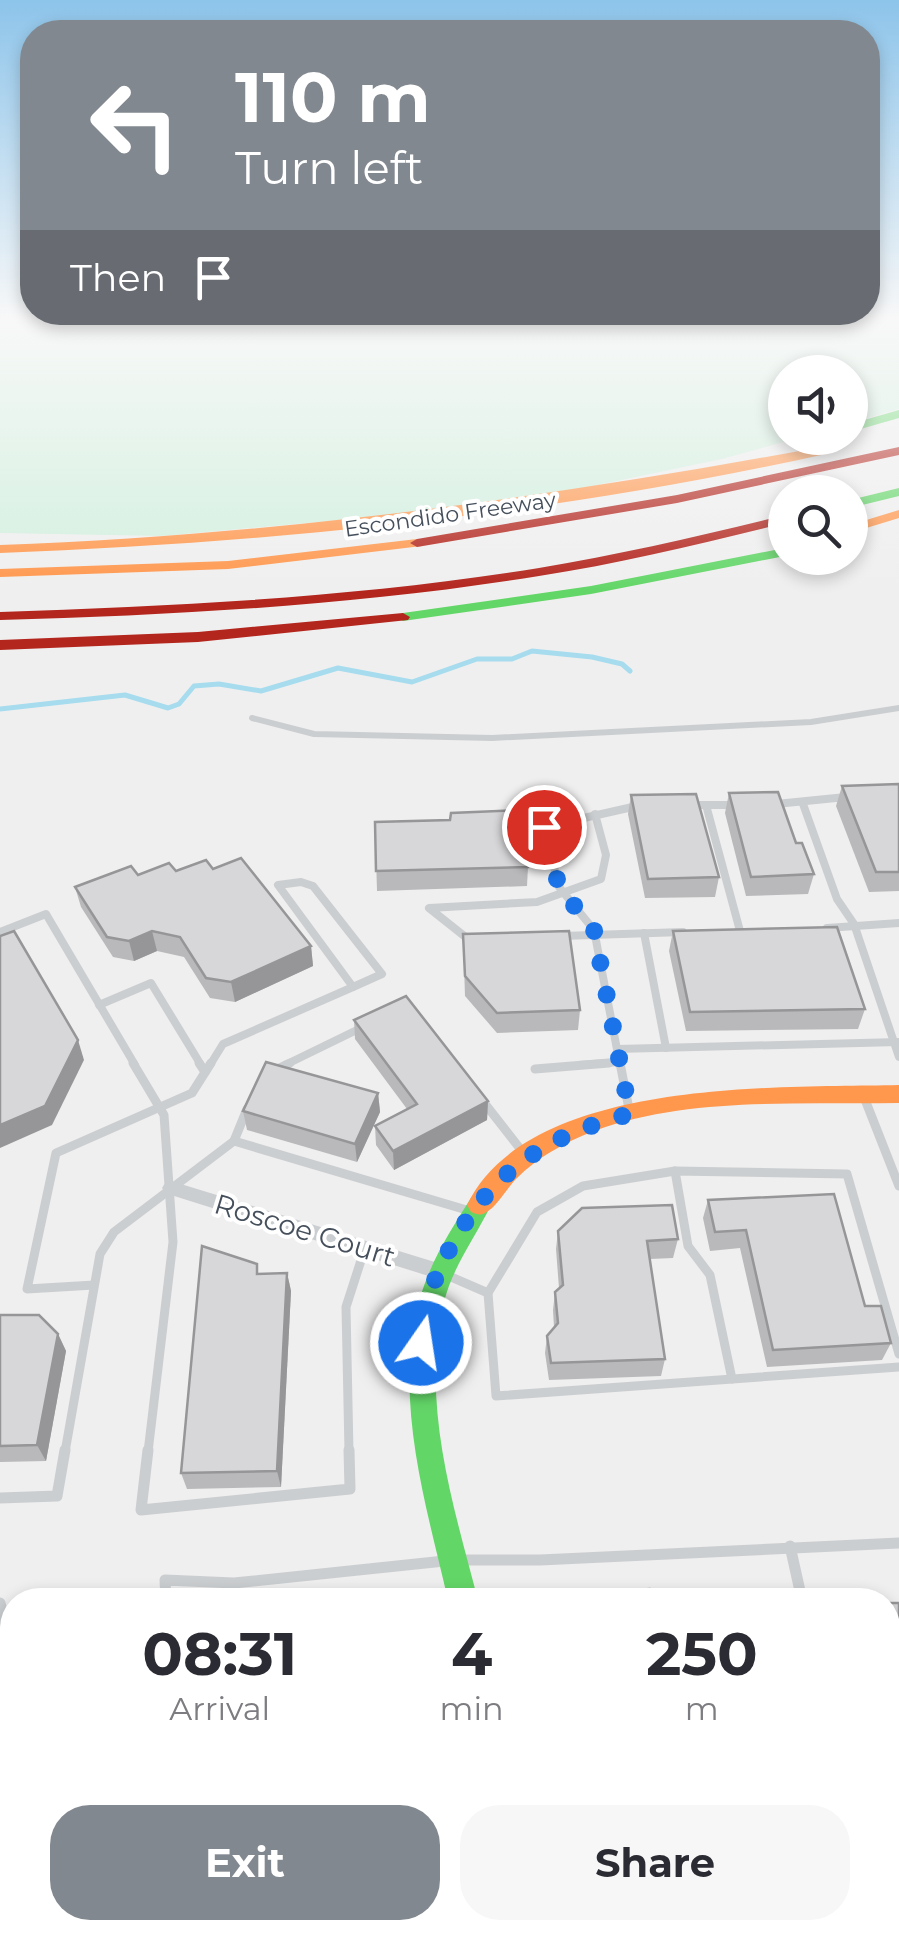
<!DOCTYPE html>
<html lang="en">
<head>
<meta charset="utf-8">
<style>
	body { margin:0; font-family:Montserrat,sans-serif; background:#f7f7f7; color:#2b2b33; height:100vh; display:flex; flex-direction:column; font-size:38px; white-space:nowrap }
	* { box-sizing:border-box; margin:0 }
	p { font-size:32px; color:#7c7c81 }
	.icon { flex:none; width:55px; height:55px; fill:none; stroke:currentColor; stroke-width:2; stroke-linecap:round; stroke-linejoin:round }
	.map { position:relative; flex:1; overflow:hidden }
	.sheet { position:absolute; left:0px; top:1588px; width:900px; height:352px; display:flex; flex-direction:column; background:#fff; border-radius:40px 40px 0 0; box-shadow:0 5px 15px #0003 }
	.sheet>* { flex:none }
	.banner { position:absolute; left:20px; top:20px; width:860px; height:305px; border-radius:40px; box-shadow:0 5px 15px #0003; background:#82888f; color:#fff; overflow:hidden }
	.controls { position:absolute; left:768px; top:355px; display:grid; gap:20px }
	.controls a { display:grid; place-items:center; width:100px; height:100px; border-radius:50%; background:#fff; box-shadow:0 5px 15px #0003; font-size:50px }
	.pin { position:absolute; display:grid; place-items:center; width:85px; height:85px; color:#fff; margin:-42px; border:5px solid #fff; border-radius:50%; box-shadow:0 2px 10px #0007 }
	.me { position:absolute; width:110px; margin:-55px; rotate:13deg; stroke-linejoin:round; filter:drop-shadow(0 0 8px #0008) }
	.turn { display:flex; align-items:center; gap:35px; height:210px; padding:0 50px; font-size:45px }
	.turn .icon { width:130px; height:130px; stroke-width:2.5 }
	.turn b { display:block; font-size:70px; line-height:85px }
	.then { display:flex; align-items:center; height:95px; padding:0 50px; background:#0003; gap:20px; font-size:38px }
	.eta { display:flex; justify-content:space-evenly; align-items:center; height:170px; text-align:center }
	.eta b { font-size:60px; font-weight:700; line-height:70px }
	.action { display:flex; gap:20px; margin-top:auto; padding:20px 50px }
	.action a { flex:1; height:115px; border-radius:40px; background:#82888f; color:#fff; font-size:40px; font-weight:700; line-height:115px; text-align:center }
	.action a+a { background:#f7f7f7; color:#2b2b33 }
	.map>svg:first-child { display:block }
	.green { fill:#d2f0df }
	.lines { fill:none; stroke-linecap:round; stroke-linejoin:round }
	.stream { stroke:#a6dcee; stroke-width:5 }
	.path { stroke:#b8c4c1; stroke-width:6; stroke-dasharray:11 8; stroke-linecap:butt }
	.lane-far3 { stroke:#cbced0; stroke-width:6 }
	.lane-far2 { stroke:#cbced0; stroke-width:8 }
	.lane-far1 { stroke:#cbced0; stroke-width:9 }
	.lane { stroke:#cbced0; stroke-width:11 }
	.street { fill:#cbced0; fill-rule:evenodd }
	.fast { fill:#63d668; fill-rule:evenodd }
	.slow { fill:#ff974d; fill-rule:evenodd }
	.jam { fill:#b3261e; fill-rule:evenodd }
	.wall { fill:#b9b9bb }
	.shaded-wall { fill:#969698 }
	.building { fill:#d7d7d9; stroke:#969698; stroke-width:2.5 }
	.route { stroke:#1a73e8; stroke-width:18; stroke-dasharray:0 32.4 }
	.labels { text-anchor:middle; stroke-width:8; stroke-linejoin:round; paint-order:stroke }
	.far-street-label { font-size:22px; fill:#46505c; stroke:#fff }
	.street-label { font-size:28px; fill:#46505c; stroke:#fff }
</style>
</head>
<body>
<div class="map">
<svg width="899" height="1939" viewBox="0 0 899 1939">
	<rect width="100%" height="100%" fill="#f0efef"/>
	<path class="green" d="M0 320H899V409L850 423V372H785V438H798L722 459 564 492 406 514 162 536 0 533Z"/>
	<g class="lines">
		<path class="stream" d="M0 709 125 695 168 708 179 704 194 686 219 684 261 691 338 668 412 682 477 659H512L532 651 592 657 622 664 630 671"/>
		<g class="path">
			<path d="M589 1928 592 1939"/>
			<path d="M496 1939 514 1935"/>
		</g>
		<path class="lane-far3" d="M252 718 314 734 492 738 811 722 899 708"/>
		<g class="lane-far2">
			<path d="M776 804 846 797"/>
			<path d="M803 804 837 899 854 924 899 1057"/>
			<path d="M691 805H737"/>
			<path d="M706 805 740 931"/>
			<path d="M301 882 313 886 382 974 353 987 278 885Z"/>
			<path d="M827 928 899 923"/>
			<path d="M0 932 46 914 135 1065"/>
			<path d="M644 933 666 1048"/>
			<path d="M562 936 683 932"/>
			<path d="M468 939 429 908 537 902 601 879 606 855 595 814"/>
			<path d="M99 1005 151 983 201 1065"/>
			<path d="M617 1049 899 1042"/>
			<path d="M210 1065 223 1044 353 987"/>
			<path d="M285 1065 363 1027"/>
			<path d="M579 1065 619 1062"/>
			<path d="M620 1065 594 930 559 887 544 827 637 806"/>
		</g>
		<g class="lane-far1">
			<path d="M133 1063 164 1115 173 1242 148 1452"/>
			<path d="M199 1063 205 1072"/>
			<path d="M620 1063 630 1114"/>
			<path d="M535 1069 609 1063"/>
			<path d="M273 1071 290 1063"/>
			<path d="M864 1097 899 1186"/>
			<path d="M482 1100 525 1155"/>
			<path d="M234 1141 247 1109"/>
			<path d="M675 1171 688 1246 710 1275 732 1379"/>
			<path d="M442 1273 488 1293"/>
			<path d="M94 1285 27 1289 56 1153 192 1093 211 1063"/>
			<path d="M899 1354 847 1174 675 1171 583 1186 537 1212 488 1293 496 1396 899 1367"/>
			<path d="M65 1452 100 1254 114 1232 234 1141 470 1211"/>
			<path d="M349 1452 346 1307 365 1248"/>
		</g>
		<g class="lane">
			<path d="M148 1450 141 1510 350 1489 349 1450"/>
			<path d="M0 1498 57 1496 65 1450"/>
			<path d="M790 1546 802 1600"/>
			<path d="M166 1600 165 1580 234 1583 454 1560H540L899 1543"/>
			<path d="M0 1603 7 1628 0 1711"/>
			<path d="M888 1790 899 1789"/>
			<path d="M171 1928V1939"/>
			<path d="M881 1928 885 1939"/>
		</g>
		<path class="street" d="M171 1181 438 1263 444 1265 447 1271 444 1277 438 1279 171 1195 165 1193 162 1188 165 1183Z"/>
		<g class="fast">
			<path d="M899 410V418L850 432V424Z"/>
			<path d="M899 488V496L850 508V500Z"/>
			<path d="M785 548V556L591 594 403 621 396 617 403 613 591 586Z"/>
			<path d="M479 1195 487 1198 491 1205C475 1238 453 1266 444 1302 420 1402 453 1504 478 1600H448C426 1504 393 1400 419 1302 429 1264 450 1231 471 1198Z"/>
			<path d="M521 1928H555L556 1939H522Z"/>
		</g>
		<g class="slow">
			<path d="M826 446 832 450 830 453C562 513 275 543 0 553V545C279 535 552 497 826 446Z"/>
			<path d="M899 510V518L850 533V525Z"/>
			<path d="M417 539 424 543 422 546 228 569 0 577V569L228 561Z"/>
			<path d="M899 1085V1103C800 1105 689 1096 594 1131 564 1143 539 1156 516 1179 507 1188 497 1207 485 1213 479 1216 477 1214 471 1212L467 1205C529 1077 779 1088 899 1085Z"/>
		</g>
		<g class="jam">
			<path d="M899 447V455L677 503 417 547 410 543 417 539 677 495Z"/>
			<path d="M785 515V523C704 543 622 563 539 576 361 605 180 615 0 620V612C180 606 361 597 539 568 622 554 704 535 785 515Z"/>
			<path d="M403 613 410 617 408 620 198 642 0 650V640L198 632Z"/>
		</g>
	</g>
	<g class="wall">
		<path d="M899 784V891L869 892 836 806 842 786Z"/>
		<path d="M729 793 796 843 814 874 808 894 746 896 725 813Z"/>
		<path d="M631 795 719 877 715 897 645 898 628 814Z"/>
		<path d="M450 820 528 867 527 886 377 891 375 822Z"/>
		<path d="M213 869 311 946 313 966 235 1002 210 998 184 957 157 951 134 961 113 957 81 907 75 887 138 875Z"/>
		<path d="M673 931 865 1009 858 1029 686 1031 669 951Z"/>
		<path d="M463 934 580 1010 578 1030 497 1033 465 996Z"/>
		<path d="M354 1020 488 1101 487 1120 394 1170 376 1145 375 1126 407 1109 355 1039Z"/>
		<path d="M378 1093 380 1112 357 1162 247 1130 243 1111Z"/>
		<path d="M708 1200 865 1306 891 1343 882 1360 767 1367 740 1248 710 1251 703 1218Z"/>
		<path d="M558 1231 678 1239 673 1258 650 1259 665 1359 661 1376 549 1380 545 1353 547 1336 554 1327 553 1310 555 1292 559 1288 556 1249Z"/>
		<path d="M287 1273 291 1291 281 1487 187 1489 181 1473 259 1274Z"/>
		<path d="M0 1315 58 1334 66 1351 46 1461 0 1462Z"/>
		<path d="M888 1603H899V1732H895L888 1724Z"/>
	</g>
	<g class="shaded-wall">
		<path d="M152 931 157 951 134 961 129 941Z"/>
		<path d="M311 946 313 966 235 1002 231 982Z"/>
		<path d="M78 1040 84 1060 52 1125 0 1148V1125Z"/>
		<path d="M378 1093 380 1112 357 1162 355 1144Z"/>
		<path d="M488 1101 487 1120 394 1170 393 1151Z"/>
		<path d="M287 1273 291 1291 281 1487 277 1471Z"/>
		<path d="M58 1334 66 1351 46 1461 37 1445Z"/>
		<path d="M391 1928H406L395 1934 376 1939H349Z"/>
	</g>
	<g class="building">
		<path d="M899 784V872H876L842 786Z"/>
		<path d="M778 792 796 843H802L814 874 751 877 729 793Z"/>
		<path d="M696 794 719 877 648 879 631 795Z"/>
		<path d="M521 810 528 867 376 871 375 822 450 820 451 813Z"/>
		<path d="M241 858 311 946 231 982 206 978 180 937 152 931 129 941 107 937 75 887 131 866 138 875 169 863 176 871 206 860 213 869Z"/>
		<path d="M837 927 865 1009 690 1012 673 931Z"/>
		<path d="M14 931 78 1040 45 1106 0 1125V936Z"/>
		<path d="M569 931 580 1010 497 1013 465 976 463 934Z"/>
		<path d="M406 996 488 1101 393 1151 375 1126 417 1104 354 1020Z"/>
		<path d="M266 1062 378 1093 355 1144 243 1111Z"/>
		<path d="M834 1194 865 1306H881L891 1343 773 1350 746 1230 715 1232 708 1200Z"/>
		<path d="M672 1205 678 1239 647 1241 665 1359 551 1363 547 1336 558 1323 555 1292 563 1285 558 1231 582 1208Z"/>
		<path d="M202 1246 257 1264V1274L287 1273 277 1471 181 1473Z"/>
		<path d="M0 1315H39L58 1334 37 1445 0 1446Z"/>
		<path d="M650 1589 660 1600H578L583 1593Z"/>
		<path d="M382 1597V1600H318Z"/>
		<path d="M888 1603H899V1713L888 1699Z"/>
		<path d="M199 1928H391L349 1939H200Z"/>
	</g>
	<linearGradient id="sky" x2="0" y2="1"><stop stop-color="#8dc4ea"/><stop offset="0.54" stop-color="#f8f8f8"/><stop offset="1" stop-color="#f8f8f8" stop-opacity="0"/></linearGradient>
	<rect width="899" height="591" fill="url(#sky)"/>
	<g class="lines">
		<path class="route" d="M421 1343C427 1319 429 1290 440 1268 482 1179 537 1138 630 1114L594 930 559 887 544 827"/>
	</g>
	<g class="labels">
		<g class="far-street-label">
			<text transform="translate(450 514) rotate(-8)" y="8">Escondido Freeway</text>
		</g>
		<g class="street-label">
			<text transform="translate(305 1230) rotate(17)" y="10">Roscoe Court</text>
		</g>
	</g>
</svg>
<div class="controls">
<a><svg class="icon" aria-label="sound" viewBox="0 0 24 24"><path d="M4 9h4l5-4v14l-5-4H4zM17 9q2 3 0 6"/></svg></a>
<a><svg class="icon" aria-label="search" viewBox="0 0 24 24"><circle cx="10" cy="10" r="6"/><path d="M15 15l6 6"/></svg></a>
</div>
<div class="pin" style="left:544px;top:827px;background:#d93025"><svg class="icon" aria-label="arrive" viewBox="0 0 24 24"><path d="M6 21V4h12l-3 4 3 4H6"/></svg></div>
<svg class="me" style="left:421px;top:1343px" viewBox="-20 -20 40 40"><circle r="17" fill="#1a73e8" stroke="#fff" stroke-width="3"/><path d="M0-11L8 9 0 5-8 9z" fill="#fff"/></svg>
<div class="banner">
<div class="turn"><svg class="icon" aria-label="left" viewBox="0 0 24 24"><path d="M17 20v-9H6M10 6l-5 5 5 5"/></svg><div><b>110 m</b>Turn left</div></div>
<div class="then">Then<svg class="icon" aria-label="arrive" viewBox="0 0 24 24"><path d="M6 21V4h12l-3 4 3 4H6"/></svg></div>
</div>
<section class="sheet">
<div class="eta">
<div><b>08:31</b><p>Arrival</p></div>
<div><b>4</b><p>min</p></div>
<div><b>250</b><p>m</p></div>
</div>
<div class="action"><a>Exit</a><a>Share</a></div>
</section>
</div>
</body>
</html>
